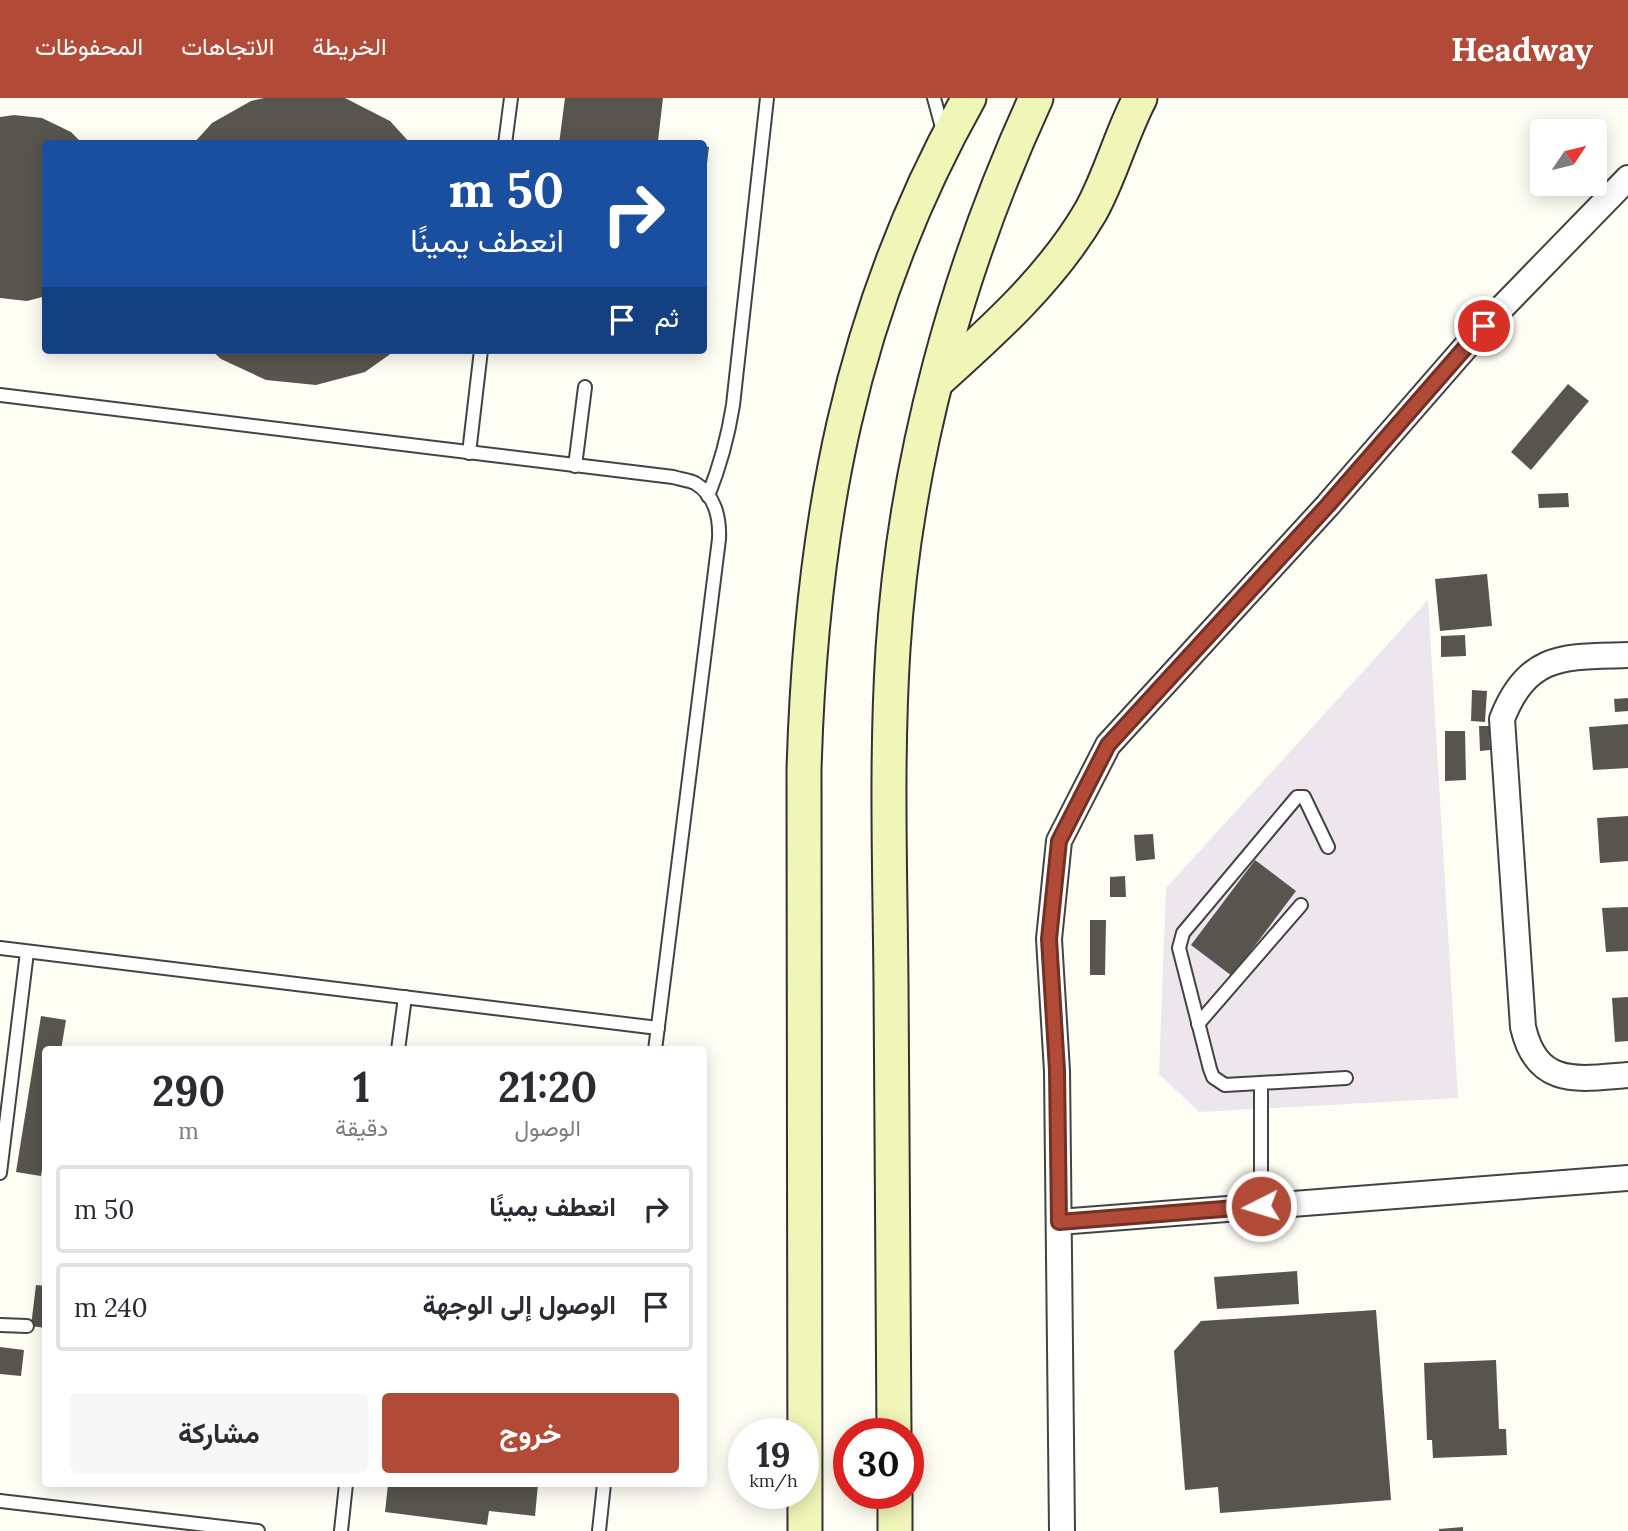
<!DOCTYPE html>
<html lang="ar">
<head>
<meta charset="utf-8">
<style>
	body { margin:0; font-family:Lora,Vazirmatn,serif; background:#f7f7f7; color:#2b2b33; direction:rtl; height:100vh; display:flex; flex-direction:column; font-size:26px; white-space:nowrap }
	* { box-sizing:border-box; margin:0 }
	p { font-size:23px; color:#7c7c81 }
	.icon { flex:none; width:38px; height:38px; fill:none; stroke:currentColor; stroke-width:2; stroke-linecap:round; stroke-linejoin:round }
	.map { position:relative; flex:1; overflow:hidden; direction:ltr }
	.side { position:absolute; left:42px; top:948px; width:665px; height:441px; display:flex; flex-direction:column; background:#fff; border-radius:7px; box-shadow:0 4px 18px #0003; direction:rtl }
	.side>* { flex:none }
	.top-card { position:absolute; left:42px; top:42px; width:665px; height:214px; border-radius:7px; box-shadow:0 4px 18px #0003; direction:rtl; background:#1a4fa0; color:#fff; overflow:hidden }
	.needle { width:46px; rotate:55deg }
	.fabs { position:absolute; left:1530px; top:21px; display:grid; gap:14px }
	.fabs a { display:grid; place-items:center; width:77px; height:77px; border-radius:7px; background:#fff; box-shadow:0 4px 18px #0003; font-size:35px }
	.speed { position:absolute; left:728px; top:1320px; display:flex; gap:14px; font-size:35px; font-weight:700; text-align:center }
	.speed>* { display:grid; place-content:center; width:91px; height:91px; border-radius:50%; background:#fff; box-shadow:0 4px 18px #0003; line-height:1 }
	.speed small { font-size:18px; font-weight:400 }
	.speed .limit { border:10px solid #d22; background:#fff; color:#111 }
	.pin { position:absolute; display:grid; place-items:center; width:60px; height:60px; color:#fff; margin:-30px; border:4px solid #fff; border-radius:50%; box-shadow:0 2px 7px #0007 }
	.me { position:absolute; width:77px; margin:-38px; rotate:265deg; stroke-linejoin:round; filter:drop-shadow(0 0 5px #0008) }
	.turn { display:flex; align-items:center; gap:24px; height:147px; padding:0 28px; font-size:32px }
	.turn .icon { width:91px; height:91px; stroke-width:2.5 }
	.turn b { display:block; font-size:49px; line-height:60px }
	.then { display:flex; align-items:center; height:66px; padding:0 28px; background:#0003; gap:14px; font-size:26px }
	.eta { display:flex; justify-content:space-evenly; align-items:center; height:119px; text-align:center }
	.eta b { font-size:42px; font-weight:700; line-height:49px }
	.button { display:flex; gap:14px; margin-top:auto; padding:14px 28px }
	.button a { flex:1; height:80px; border-radius:7px; background:#b14b37; color:#fff; font-size:28px; font-weight:700; line-height:80px; text-align:center }
	.button a+a { background:#f7f7f7; color:#2b2b33 }
	ul { padding:0; list-style:none }
	li { display:flex; align-items:center; gap:21px; height:88px; margin:0 14px 10px; padding:0 14px; border:4px solid #e1e1e2; border-radius:7px }
	li div { flex:1 }
	li b { display:block; font-size:26px }
	li em { font-style:normal }
	header { display:flex; align-items:center; gap:42px; box-sizing:border-box; height:98px; padding:0 35px; background:#b14b37; color:#fff }
	header strong { font-size:33px }
	nav { display:flex; gap:38px; margin-inline-start:auto; font-size:24px }
	.map>svg:first-child { display:block }
	.industrial { fill:#ede6ed }
	.building { fill:#58544e }
	.lines { fill:none; stroke-linecap:round; stroke-linejoin:round }
	.lane-casing { stroke:#434343; stroke-width:16 }
	.street-casing { stroke:#434343; stroke-width:28 }
	.secondary-casing { stroke:#323232; stroke-width:37 }
	.lane { stroke:#fff; stroke-width:12 }
	.street { stroke:#fff; stroke-width:24 }
	.secondary { stroke:#f0f6b8; stroke-width:33 }
	.route-casing { stroke:#733124; stroke-width:18 }
	.route { stroke:#b14b37; stroke-width:12 }
</style>
</head>
<body>
<header>
<strong>Headway</strong>
<nav><a>الخريطة</a><a>الاتجاهات</a><a>المحفوظات</a></nav>
</header>
<div class="map">
<svg width="1628" height="1433" viewBox="0 0 1628 1433">
	<rect width="100%" height="100%" fill="#fefef5"/>
	<path class="industrial" d="M1428 502 1458 1000 1199 1014 1159 976 1166 790Z"/>
	<g class="building">
		<path d="M264 0H345L390 23 411 46H193L212 25 251 3Z"/>
		<path d="M565 0H663L658 43 665 46H559Z"/>
		<path d="M14 17 42 20 71 34 83 46H46V198L27 203 0 200V19Z"/>
		<path d="M704 48 709 49 705 82H704Z"/>
		<path d="M211 252H396L365 274 316 287 266 282 221 261Z"/>
		<path d="M1568 286 1589 303 1531 372 1511 354Z"/>
		<path d="M1568 395 1569 409 1539 410 1538 396Z"/>
		<path d="M1487 476 1492 528 1440 533 1435 481Z"/>
		<path d="M1465 537 1466 558 1441 559V538Z"/>
		<path d="M1472 592 1487 593 1485 624 1471 623Z"/>
		<path d="M1628 600V613L1615 614 1614 601Z"/>
		<path d="M1628 626V670L1593 672 1589 629Z"/>
		<path d="M1479 628H1489L1490 652 1480 653Z"/>
		<path d="M1445 633H1465L1466 682 1445 683Z"/>
		<path d="M1628 718V763L1600 765 1597 720Z"/>
		<path d="M1153 736 1155 761 1136 763 1134 737Z"/>
		<path d="M1255 762 1296 793 1232 878 1191 847Z"/>
		<path d="M1125 778 1126 799H1110V779Z"/>
		<path d="M1628 809V853L1606 854 1602 810Z"/>
		<path d="M1090 822H1106L1105 877H1090Z"/>
		<path d="M1628 899V943L1615 944 1612 900Z"/>
		<path d="M41 918 66 922 61 952H46V1049L41 1078 16 1074Z"/>
		<path d="M1297 1173 1299 1206 1217 1211 1214 1179Z"/>
		<path d="M36 1187 46 1188V1230L31 1228Z"/>
		<path d="M1376 1212 1391 1402 1220 1415 1218 1389 1185 1392 1174 1253 1201 1223Z"/>
		<path d="M0 1249 24 1252 21 1278 0 1276Z"/>
		<path d="M1496 1262 1499 1331H1506L1507 1357 1433 1360 1432 1342H1427L1424 1265Z"/>
		<path d="M388 1386H538L535 1418 489 1413 487 1427 385 1414Z"/>
		<path d="M1463 1429V1433H1439V1431Z"/>
	</g>
	<g class="lines">
		<g class="lane-casing">
			<g id="lane">
				<path d="M934 0 943 33"/>
				<path d="M505 46 511 0"/>
				<path d="M0 297 673 379C679 381 689 382 695 385 715 397 720 420 719 441L655 952"/>
				<path d="M469 355 481 252"/>
				<path d="M575 368 585 289"/>
				<path d="M708 398C720 368 728 339 733 307L767 0"/>
				<path d="M1328 749 1304 699H1297L1183 835 1179 850 1210 971 1213 979 1225 987 1346 980"/>
				<path d="M0 850 658 930"/>
				<path d="M1198 926 1301 807"/>
				<path d="M398 952 405 899"/>
				<path d="M0 1075 27 854"/>
				<path d="M1261 1108V985"/>
				<path d="M0 1227 27 1228"/>
				<path d="M0 1403 258 1433"/>
				<path d="M341 1433 346 1386"/>
				<path d="M599 1433 604 1386"/>
			</g>
		</g>
		<g class="street-casing">
			<g id="street">
				<path d="M1628 557C1566 559 1528 554 1502 621L1523 929C1537 990 1578 981 1628 977"/>
				<path d="M1059 1124 1628 1080"/>
				<path d="M1062 1433 1057 973 1049 841 1059 743 1108 647 1328 407 1484 228 1628 80"/>
			</g>
		</g>
		<g class="secondary-casing">
			<g id="secondary">
				<path d="M936 284C993 233 1052 180 1091 113 1111 77 1121 36 1140 0"/>
				<path d="M894 1335C892 1185 891 1035 891 885 890 774 886 662 893 551 905 362 957 172 1036 0"/>
				<path d="M895 1395V1433"/>
				<path d="M805 1433 804 672C811 430 849 213 969 0"/>
			</g>
		</g>
		<use href="#lane" class="lane"/>
		<use href="#street" class="street"/>
		<use href="#secondary" class="secondary"/>
	</g>
	<g class="lines">
		<g class="route-casing">
			<path id="route" d="M1261 1108 1059 1124 1057 972 1049 841 1059 743 1108 647 1328 407 1484 228"/>
		</g>
		<use href="#route" class="route"/>
	</g>
</svg>
<div class="fabs">
<a><svg class="needle" viewBox="-14 -14 28 28"><path d="M0-13l5 13h-10z" fill="#e53935"/><path d="M0 13l5-13h-10z" fill="#7c7c81"/></svg></a>
</div>
<div class="speed"><div>19<small>km/h</small></div><div class="limit">30</div></div>
<div class="pin" style="left:1484px;top:228px;background:#d93025"><svg class="icon" aria-label="arrive" viewBox="0 0 24 24"><path d="M6 21V4h12l-3 4 3 4H6"/></svg></div>
<svg class="me" style="left:1261px;top:1108px" viewBox="-20 -20 40 40"><circle r="17" fill="#b14b37" stroke="#fff" stroke-width="3"/><path d="M0-11L8 9 0 5-8 9z" fill="#fff"/></svg>
<div class="top-card">
<div class="turn"><svg class="icon" aria-label="right" viewBox="0 0 24 24"><path d="M7 20v-9h11M14 6l5 5-5 5"/></svg><div><b>50 m</b>انعطف يمينًا</div></div>
<div class="then">ثم<svg class="icon" aria-label="arrive" viewBox="0 0 24 24"><path d="M6 21V4h12l-3 4 3 4H6"/></svg></div>
</div>
<section class="side">
<div class="eta">
<div><b>21:20</b><p>الوصول</p></div>
<div><b>1</b><p>دقيقة</p></div>
<div><b>290</b><p>m</p></div>
</div>
<ul>
<li><svg class="icon" aria-label="right" viewBox="0 0 24 24"><path d="M7 20v-9h11M14 6l5 5-5 5"/></svg><div><b>انعطف يمينًا</b></div><em>50 m</em></li>
<li><svg class="icon" aria-label="arrive" viewBox="0 0 24 24"><path d="M6 21V4h12l-3 4 3 4H6"/></svg><div><b>الوصول إلى الوجهة</b></div><em>240 m</em></li>
</ul>
<div class="button"><a>خروج</a><a>مشاركة</a></div>
</section>
</div>
</body>
</html>
